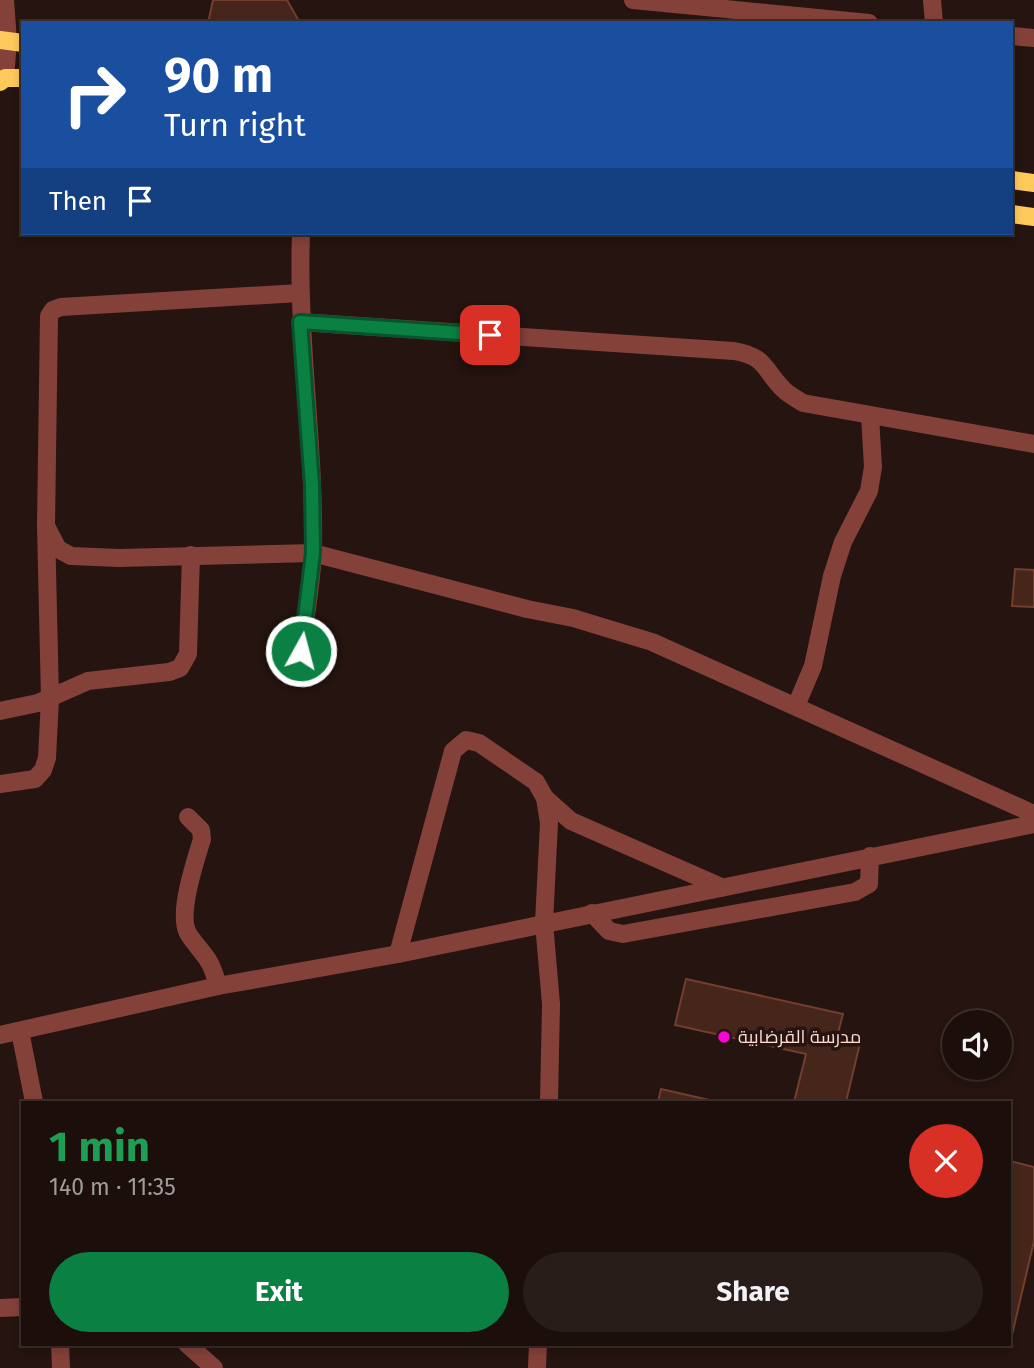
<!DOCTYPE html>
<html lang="en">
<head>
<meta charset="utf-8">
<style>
	body { margin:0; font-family:"Fira Sans",Cairo,sans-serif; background:#291d19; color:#f1f3f6; height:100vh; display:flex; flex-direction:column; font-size:26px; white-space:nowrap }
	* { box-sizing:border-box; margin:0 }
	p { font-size:23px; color:#a09c9d }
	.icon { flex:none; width:38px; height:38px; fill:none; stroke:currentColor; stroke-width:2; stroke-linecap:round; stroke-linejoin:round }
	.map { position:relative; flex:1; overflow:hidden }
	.sheet { position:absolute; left:21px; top:1101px; width:990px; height:245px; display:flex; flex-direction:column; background:#1c0f0b; border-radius:0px; box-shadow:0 4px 10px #0003,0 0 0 2px #3a2f2c }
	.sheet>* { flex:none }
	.guide { position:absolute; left:21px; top:21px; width:992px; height:214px; border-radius:0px; box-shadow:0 4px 10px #0003,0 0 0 2px #3a2f2c; background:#1a4fa0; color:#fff; overflow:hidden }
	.fabs { position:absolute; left:942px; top:1010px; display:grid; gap:14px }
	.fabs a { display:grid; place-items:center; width:70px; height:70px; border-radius:50%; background:#1c0f0b; box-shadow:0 4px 10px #0003,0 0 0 2px #3a2f2c; font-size:35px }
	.pin { position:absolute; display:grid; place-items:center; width:60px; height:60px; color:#fff; margin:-30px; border-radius:14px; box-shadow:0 4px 10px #0006 }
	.me { position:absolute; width:77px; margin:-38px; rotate:7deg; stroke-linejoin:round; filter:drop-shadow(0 0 5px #0008) }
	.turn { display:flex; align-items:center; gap:24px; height:147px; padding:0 28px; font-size:32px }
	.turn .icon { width:91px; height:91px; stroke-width:2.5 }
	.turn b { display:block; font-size:49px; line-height:60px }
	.then { display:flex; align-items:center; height:66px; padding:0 28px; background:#0003; gap:14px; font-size:26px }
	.round { display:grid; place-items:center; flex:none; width:74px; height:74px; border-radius:37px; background:#291d19 }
	.head { display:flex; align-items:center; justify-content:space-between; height:119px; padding:0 28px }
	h1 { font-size:42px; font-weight:700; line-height:52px; color:#1e9e55 }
	.button { display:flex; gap:14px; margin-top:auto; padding:14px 28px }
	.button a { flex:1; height:80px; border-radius:42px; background:#0b8043; color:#fff; font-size:28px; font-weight:700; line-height:80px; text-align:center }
	.button a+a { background:#291d19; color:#f1f3f6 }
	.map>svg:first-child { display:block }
	.building { fill:#46261b; stroke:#723e2d; stroke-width:2 }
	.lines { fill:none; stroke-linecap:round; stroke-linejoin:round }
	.minor { stroke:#84413a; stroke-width:18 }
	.major { stroke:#fec95b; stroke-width:18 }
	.route-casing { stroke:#07532c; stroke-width:18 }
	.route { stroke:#0b8043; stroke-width:12 }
	.poi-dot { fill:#fd02d8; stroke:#25140f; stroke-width:2.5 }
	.labels { text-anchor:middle; stroke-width:7; stroke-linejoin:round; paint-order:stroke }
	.poi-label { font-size:18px; fill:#ffdbd4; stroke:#25140f; text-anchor:start }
</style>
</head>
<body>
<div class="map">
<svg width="1034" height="1368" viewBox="0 0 1034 1368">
	<rect width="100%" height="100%" fill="#25140f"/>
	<g class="building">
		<path d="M213 0H287L300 23H208Z"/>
		<path d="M1015 569 1034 570V607L1012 606Z"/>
		<path d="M686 979 843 1014 838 1033 861 1039 846 1102H794L806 1054 675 1025Z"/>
		<path d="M661 1089 718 1102H658Z"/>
		<path d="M1010 1161 1034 1167V1241L1012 1335 1010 1334Z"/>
	</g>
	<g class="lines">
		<g class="minor">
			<path d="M633 0 869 23"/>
			<path d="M932 0 934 23"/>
			<path d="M1012 36 1034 38"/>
			<path d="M5 78 8 41 5 0"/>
			<path d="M301 233C297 339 315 444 313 550 312 583 305 618 301 651"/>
			<path d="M300 322 734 351C768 357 763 370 784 390 789 395 797 399 803 403L1034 444"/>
			<path d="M46 526 58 549 71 556 119 558 313 553 527 609 573 618 652 642 1034 814"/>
			<path d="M796 706 813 666 832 576 843 542 869 491 873 467 870 416"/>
			<path d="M0 711 38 703 88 681 169 672 180 668 188 654 191 555"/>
			<path d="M0 784 35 779 43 770 47 758 50 699 46 526 49 316 53 310 61 307 299 293"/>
			<path d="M545 798 571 821 719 886"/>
			<path d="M188 817 201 830 202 839C196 860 176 916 189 935 205 958 210 956 218 986"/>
			<path d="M592 913 609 931 623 934 855 892 869 884 870 856"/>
			<path d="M398 954 453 751 466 740 479 743 536 782 545 798 549 823 544 923 551 1004 549 1102"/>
			<path d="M20 1031 34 1102"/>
			<path d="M0 1035 218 986 398 954 1034 824"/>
			<path d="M0 1308 23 1307"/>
			<path d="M60 1344 61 1368"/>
			<path d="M187 1344 214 1368"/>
			<path d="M537 1368 538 1344"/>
		</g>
		<g class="major">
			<path d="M0 40 23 43"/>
			<path d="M0 82 5 78H23"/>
			<path d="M1012 180 1034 183"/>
			<path d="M1012 214 1034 217"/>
		</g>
	</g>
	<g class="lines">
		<g class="route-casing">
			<path id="route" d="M301 651 313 553 312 485 300 322 490 335"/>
		</g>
		<use href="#route" class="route"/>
	</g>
	<circle class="poi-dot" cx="724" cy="1037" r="7"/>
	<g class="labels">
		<g class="poi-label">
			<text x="738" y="1043">مدرسة القرضابية</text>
		</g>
	</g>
</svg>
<div class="fabs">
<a><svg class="icon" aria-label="sound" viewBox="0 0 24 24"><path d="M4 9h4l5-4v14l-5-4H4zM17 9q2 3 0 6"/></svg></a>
</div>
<div class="pin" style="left:490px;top:335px;background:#d93025"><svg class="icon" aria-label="arrive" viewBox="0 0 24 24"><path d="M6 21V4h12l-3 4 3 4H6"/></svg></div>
<svg class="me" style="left:301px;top:651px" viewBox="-20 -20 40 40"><circle r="17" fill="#0b8043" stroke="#fff" stroke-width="3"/><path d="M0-11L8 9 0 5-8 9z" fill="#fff"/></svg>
<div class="guide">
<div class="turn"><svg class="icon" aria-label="right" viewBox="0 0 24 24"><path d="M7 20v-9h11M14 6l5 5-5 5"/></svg><div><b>90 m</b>Turn right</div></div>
<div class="then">Then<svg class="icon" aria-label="arrive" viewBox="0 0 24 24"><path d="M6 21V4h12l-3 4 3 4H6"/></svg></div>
</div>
<section class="sheet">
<div class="head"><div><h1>1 min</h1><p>140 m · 11:35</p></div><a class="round" style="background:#d93025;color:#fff"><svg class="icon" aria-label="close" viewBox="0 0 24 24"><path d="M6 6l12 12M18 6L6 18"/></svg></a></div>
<div class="button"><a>Exit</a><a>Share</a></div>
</section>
</div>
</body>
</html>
